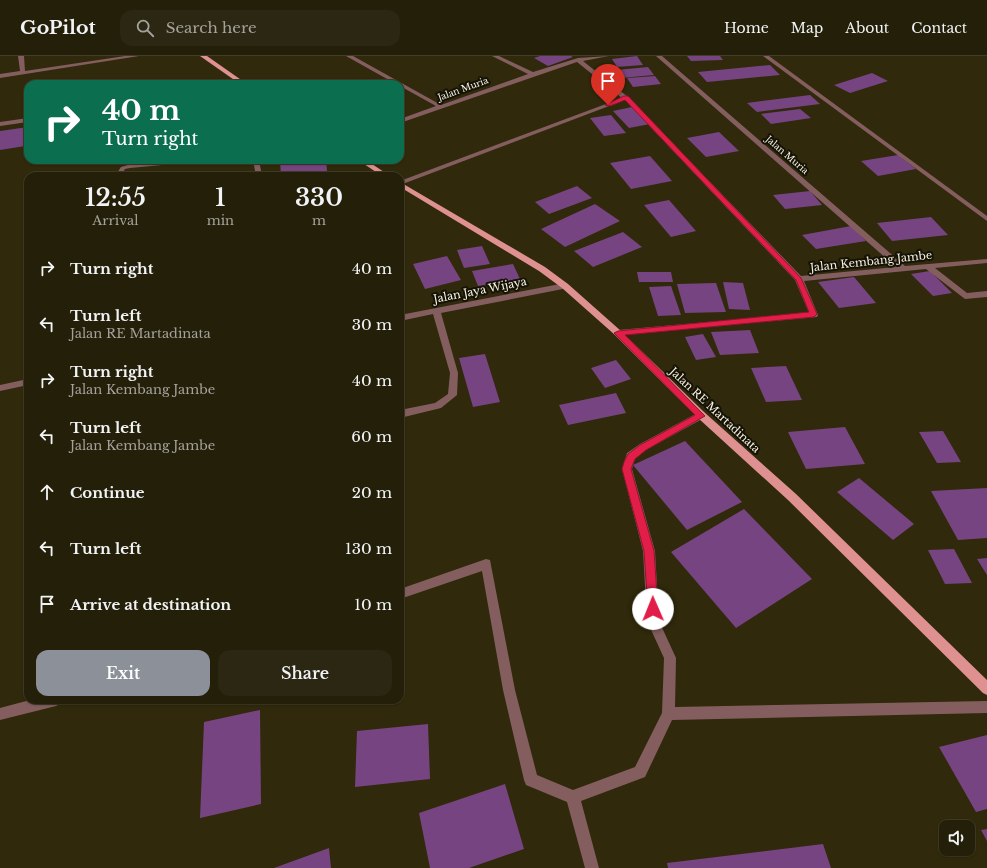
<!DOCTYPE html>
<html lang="en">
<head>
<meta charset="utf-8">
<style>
	body { margin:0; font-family:"Libre Baskerville",serif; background:#2c2712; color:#f1f3f6; height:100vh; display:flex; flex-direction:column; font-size:15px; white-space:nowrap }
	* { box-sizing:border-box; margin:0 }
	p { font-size:13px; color:#a3a29c }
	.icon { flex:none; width:22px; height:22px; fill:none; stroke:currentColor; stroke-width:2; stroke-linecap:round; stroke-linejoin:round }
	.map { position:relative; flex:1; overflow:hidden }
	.side { position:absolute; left:24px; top:116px; width:380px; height:532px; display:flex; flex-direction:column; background:#241f08; border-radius:12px; box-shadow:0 1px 3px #0004,0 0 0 1px #413d29 }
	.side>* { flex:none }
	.hud { position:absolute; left:24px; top:24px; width:380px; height:84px; border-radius:12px; box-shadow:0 1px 3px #0004,0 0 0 1px #413d29; background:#0b6e4f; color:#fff; overflow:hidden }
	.controls { position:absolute; left:939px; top:764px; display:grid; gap:8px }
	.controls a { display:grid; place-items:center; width:36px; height:36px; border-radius:8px; background:#241f08; box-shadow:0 1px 3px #0004,0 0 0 1px #413d29; font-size:20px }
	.pin { position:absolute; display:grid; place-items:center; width:34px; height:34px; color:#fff; margin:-41px -17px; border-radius:50% 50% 50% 0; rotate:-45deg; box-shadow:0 0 4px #0007 }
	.pin .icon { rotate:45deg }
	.me { position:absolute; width:44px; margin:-22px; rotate:359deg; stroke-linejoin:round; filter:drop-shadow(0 0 3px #0008) }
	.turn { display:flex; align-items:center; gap:14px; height:84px; padding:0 12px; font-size:18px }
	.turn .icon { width:52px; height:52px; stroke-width:2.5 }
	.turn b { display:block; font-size:28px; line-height:34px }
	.eta { display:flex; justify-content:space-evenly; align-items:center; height:68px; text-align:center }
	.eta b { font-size:24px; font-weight:600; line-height:28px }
	.primary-button { display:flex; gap:8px; margin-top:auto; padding:8px 12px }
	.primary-button a { flex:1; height:46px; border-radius:12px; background:#8c9099; color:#fff; font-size:16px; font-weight:600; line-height:46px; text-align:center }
	.primary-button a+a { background:#2c2712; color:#f1f3f6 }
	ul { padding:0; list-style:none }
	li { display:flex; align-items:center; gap:12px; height:56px; padding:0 12px }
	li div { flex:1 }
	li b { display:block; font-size:15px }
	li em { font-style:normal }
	header { display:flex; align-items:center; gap:24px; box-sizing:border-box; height:56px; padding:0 20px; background:#241f08; border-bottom:1px solid #413d29 }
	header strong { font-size:19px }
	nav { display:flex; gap:22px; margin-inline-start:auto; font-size:14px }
	.search { width:280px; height:36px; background:#2c2712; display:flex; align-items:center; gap:10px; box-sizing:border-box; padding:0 14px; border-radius:12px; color:#a3a29c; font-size:15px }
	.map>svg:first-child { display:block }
	.building { fill:#764481 }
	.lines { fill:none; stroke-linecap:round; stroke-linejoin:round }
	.minor { fill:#845e5e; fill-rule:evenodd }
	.major { fill:#df9192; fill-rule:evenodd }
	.route { fill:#e11d48; stroke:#92132f }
	.labels { text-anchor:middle; stroke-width:4; stroke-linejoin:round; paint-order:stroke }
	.far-street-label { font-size:9px; fill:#f7f3e2; stroke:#151206 }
	.street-label { font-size:11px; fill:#f7f3e2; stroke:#151206 }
</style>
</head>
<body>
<header>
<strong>GoPilot</strong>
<div class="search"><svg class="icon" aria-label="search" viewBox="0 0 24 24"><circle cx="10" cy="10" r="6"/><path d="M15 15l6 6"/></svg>Search here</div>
<nav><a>Home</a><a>Map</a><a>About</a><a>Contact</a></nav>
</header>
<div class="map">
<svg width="987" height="812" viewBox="0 0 987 812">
	<rect width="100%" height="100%" fill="#30290b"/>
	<g class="building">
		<path d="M540 0H571L573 1 548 10 534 2Z"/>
		<path d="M637 0 643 9 617 11 612 3Z"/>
		<path d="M687 0H720L723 4 691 5Z"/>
		<path d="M770 9 780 19 707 26 698 16Z"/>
		<path d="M648 11 654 19 621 22 616 14Z"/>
		<path d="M872 17 888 25 850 37 834 29Z"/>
		<path d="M655 20 661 28 633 31 627 22Z"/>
		<path d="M810 39 820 48 757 56 747 47Z"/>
		<path d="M632 51 650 68 629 72 613 55Z"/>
		<path d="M800 53 811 62 771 68 761 58Z"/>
		<path d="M611 59 626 77 604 80 590 62Z"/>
		<path d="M28 71 25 90 0 94V75Z"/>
		<path d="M719 76 739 95 706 101 687 82Z"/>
		<path d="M898 99 916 113 878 120 861 105Z"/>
		<path d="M650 100 672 125 631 133 610 107Z"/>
		<path d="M280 104H326L327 115 281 120Z"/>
		<path d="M577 130 592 142 549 158 535 146Z"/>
		<path d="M810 135 822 149 785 153 773 139Z"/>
		<path d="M669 144 696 175 671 181 644 149Z"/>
		<path d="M595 148 620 165 565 191 541 173Z"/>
		<path d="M931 161 948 179 892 185 877 167Z"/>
		<path d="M851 170 866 185 816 193 802 179Z"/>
		<path d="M623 176 642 191 593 211 574 195Z"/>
		<path d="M482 190 490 208 464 212 457 194Z"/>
		<path d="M447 200 461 224 425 233 413 208Z"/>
		<path d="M513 208 520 223 478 230 472 215Z"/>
		<path d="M930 215 952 237 933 240 911 218Z"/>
		<path d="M637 216H671L673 226H639Z"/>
		<path d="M854 221 876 247 839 252 818 226Z"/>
		<path d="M723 226 743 227 750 254 729 253Z"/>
		<path d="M716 227 726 256 685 257 677 228Z"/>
		<path d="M671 230 681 259 658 260 649 231Z"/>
		<path d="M750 274 759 297 720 299 711 276Z"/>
		<path d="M703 278 716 301 696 304 685 281Z"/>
		<path d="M485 298 500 346 473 351 459 302Z"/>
		<path d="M616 304 631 323 605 332 591 312Z"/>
		<path d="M786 310 802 344 766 346 751 312Z"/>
		<path d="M616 337 626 357 568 369 559 349Z"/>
		<path d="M845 371 865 408 806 413 788 376Z"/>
		<path d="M943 375 961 406 937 407 919 376Z"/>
		<path d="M685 385 742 446 687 474 633 409Z"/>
		<path d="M859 422 914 468 893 484 837 436Z"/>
		<path d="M987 432V482L958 484 931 435Z"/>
		<path d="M744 453 812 523 736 572 671 496Z"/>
		<path d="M954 493 972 527 945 528 928 494Z"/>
		<path d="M987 502V519L977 503Z"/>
		<path d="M260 654 261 748 200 762 204 666Z"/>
		<path d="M428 668 430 723 355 731 357 675Z"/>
		<path d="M987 679V753L976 756 939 691Z"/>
		<path d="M505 728 524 793 469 812H430L419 757Z"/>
		<path d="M987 773V785L981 774Z"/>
		<path d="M823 788 831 812H668L667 807Z"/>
		<path d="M329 792 331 812H274Z"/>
	</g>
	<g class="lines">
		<g class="minor">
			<path d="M18 0H24L25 15 125 0H139L0 22V18L20 15Z"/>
			<path d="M346 0H353L441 49 528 18 492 0H499L533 16 578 2 609 0 583 5 628 41 801 220 896 211 656 0H662L905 210 987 203V207L935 212 967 237 987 235V241L965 243 926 213 804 225 818 259 817 261 615 279V275L618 274 809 257 795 224 625 44 400 129V125L622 42 577 6 400 67V63L436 50 400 30V28H396Z"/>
			<path d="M763 0H769L987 160V165Z"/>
			<path d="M28 62V66L0 70V66Z"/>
			<path d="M173 104H197L194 106 130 112 125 113 121 120H115L121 111 128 109Z"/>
			<path d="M253 104H259L262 120H256Z"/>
			<path d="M565 227 568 228V232L441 257 458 317 457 339 441 352 400 362V354L435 347 448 338 450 317 433 258 400 265V259Z"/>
			<path d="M28 323V329L0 335V329Z"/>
			<path d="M701 355 704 356 706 359 704 362 646 394 635 402 632 413 655 495 659 565 676 602 675 651 987 645V657L672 664 645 721 581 745 599 812H585L567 746 526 729 524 724 503 634 482 515 400 543V533L486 503 490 504 515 634 537 719 573 734 635 711 662 657 664 602 647 565 643 495 622 413 627 397 640 388Z"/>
			<path d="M30 644H62L60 648 56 650 0 664V652Z"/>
		</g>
		<g class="major">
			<path d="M200 0H207L247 28H240Z"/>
			<path d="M358 104H366L390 120H382Z"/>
			<path d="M400 126 545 211 568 228 621 275 704 356 796 438 987 624V639L983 637 788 444 698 362 615 279 562 232 539 215 400 131Z"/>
		</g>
	</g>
	<path class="route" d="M624 40H628L801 222 817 258 814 261 625 279 705 360 646 394 635 403 631 413 654 495 658 553 657 556 653 558 649 556 648 553 644 495 622 413 624 406 628 398 640 389 695 359 614 277 618 275 809 256 796 224 625 44 610 50 605 49Z"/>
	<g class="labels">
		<g class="far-street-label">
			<text transform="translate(463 33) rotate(-20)" y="3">Jalan Muria</text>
			<text transform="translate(787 99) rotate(41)" y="3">Jalan Muria</text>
		</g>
		<g class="street-label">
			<text transform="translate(871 205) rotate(-6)" y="4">Jalan Kembang Jambe</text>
			<text transform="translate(480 234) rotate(-11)" y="4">Jalan Jaya Wijaya</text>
			<text transform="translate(715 354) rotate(43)" y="4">Jalan RE Martadinata</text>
		</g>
	</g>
</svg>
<div class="controls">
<a><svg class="icon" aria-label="sound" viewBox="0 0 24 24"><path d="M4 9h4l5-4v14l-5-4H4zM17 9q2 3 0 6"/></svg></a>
</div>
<div class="pin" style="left:608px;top:49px;background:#d93025"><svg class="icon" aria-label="arrive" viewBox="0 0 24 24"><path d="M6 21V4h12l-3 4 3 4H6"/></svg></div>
<svg class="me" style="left:653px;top:553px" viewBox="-20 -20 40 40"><circle r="19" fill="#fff"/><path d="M0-13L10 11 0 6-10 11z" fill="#e11d48"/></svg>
<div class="hud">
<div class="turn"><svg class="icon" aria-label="right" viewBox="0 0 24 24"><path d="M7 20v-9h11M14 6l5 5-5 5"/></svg><div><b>40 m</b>Turn right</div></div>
</div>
<section class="side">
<div class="eta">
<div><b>12:55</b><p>Arrival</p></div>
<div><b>1</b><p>min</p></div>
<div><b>330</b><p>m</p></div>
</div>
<ul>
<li><svg class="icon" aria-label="right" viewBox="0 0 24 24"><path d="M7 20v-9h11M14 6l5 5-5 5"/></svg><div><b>Turn right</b></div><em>40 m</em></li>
<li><svg class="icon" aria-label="left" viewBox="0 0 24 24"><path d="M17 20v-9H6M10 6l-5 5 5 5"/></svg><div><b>Turn left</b><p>Jalan RE Martadinata</p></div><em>30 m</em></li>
<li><svg class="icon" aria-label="right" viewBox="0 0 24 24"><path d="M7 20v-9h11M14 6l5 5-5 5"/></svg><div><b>Turn right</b><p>Jalan Kembang Jambe</p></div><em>40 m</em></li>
<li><svg class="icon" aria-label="left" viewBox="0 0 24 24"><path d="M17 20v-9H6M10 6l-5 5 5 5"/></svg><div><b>Turn left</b><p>Jalan Kembang Jambe</p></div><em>60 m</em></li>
<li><svg class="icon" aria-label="ahead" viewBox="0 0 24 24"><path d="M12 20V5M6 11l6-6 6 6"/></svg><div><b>Continue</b></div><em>20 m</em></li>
<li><svg class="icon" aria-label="left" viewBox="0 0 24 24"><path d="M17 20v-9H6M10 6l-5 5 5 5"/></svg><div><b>Turn left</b></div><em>130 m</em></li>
<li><svg class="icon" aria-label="arrive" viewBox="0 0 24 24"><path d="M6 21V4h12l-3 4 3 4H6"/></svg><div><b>Arrive at destination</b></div><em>10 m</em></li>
</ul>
<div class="primary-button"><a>Exit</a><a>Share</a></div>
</section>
</div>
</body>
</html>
